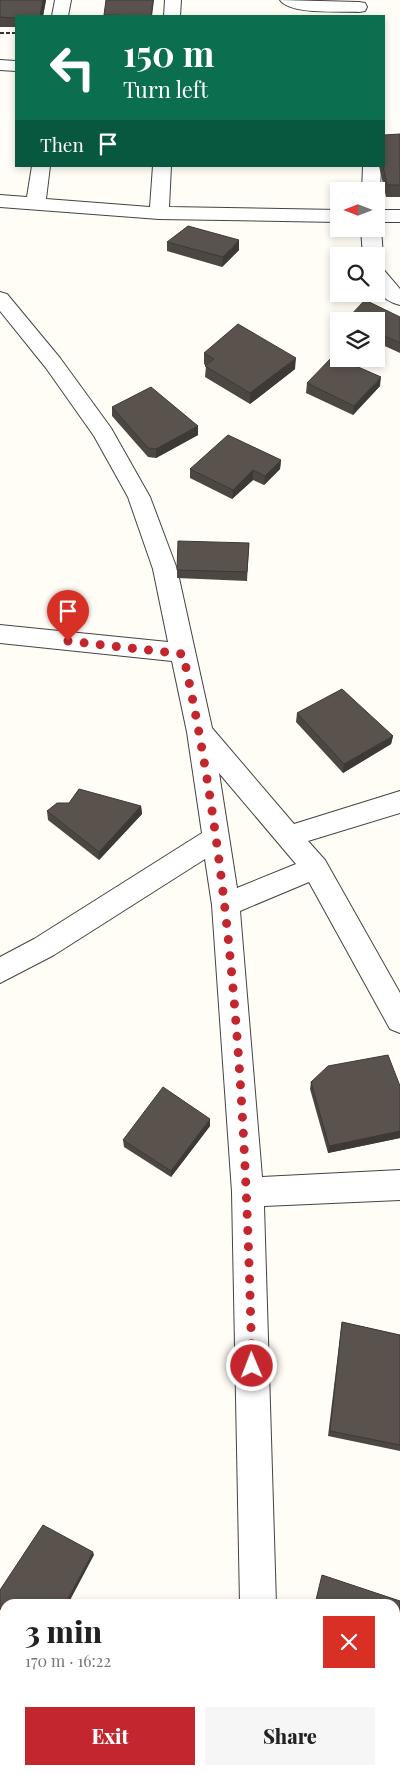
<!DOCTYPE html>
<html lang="en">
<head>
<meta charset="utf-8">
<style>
	body { margin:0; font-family:"Playfair Display",serif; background:#f6f6f6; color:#222; height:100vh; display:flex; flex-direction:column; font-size:19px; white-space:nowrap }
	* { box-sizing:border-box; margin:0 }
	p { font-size:16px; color:#767676 }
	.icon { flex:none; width:28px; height:28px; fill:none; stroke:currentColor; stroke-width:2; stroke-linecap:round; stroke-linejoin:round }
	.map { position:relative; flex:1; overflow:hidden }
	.drawer { position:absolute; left:0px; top:1599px; width:400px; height:176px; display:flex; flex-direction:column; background:#fff; border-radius:15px 15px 0 0; box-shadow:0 2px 8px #0003 }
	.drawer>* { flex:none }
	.banner { position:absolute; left:15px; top:15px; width:370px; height:152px; border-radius:0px; box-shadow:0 2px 8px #0003; background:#0b6e4f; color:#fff; overflow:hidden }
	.needle { width:32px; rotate:270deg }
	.buttons { position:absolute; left:330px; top:182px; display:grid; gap:10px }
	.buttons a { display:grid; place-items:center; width:55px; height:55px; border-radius:0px; background:#fff; box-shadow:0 2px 8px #0003; font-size:25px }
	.pin { position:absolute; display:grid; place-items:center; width:42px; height:42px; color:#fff; margin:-51px -21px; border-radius:50% 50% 50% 0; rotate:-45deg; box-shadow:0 0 5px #0007 }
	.pin .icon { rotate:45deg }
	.me { position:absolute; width:55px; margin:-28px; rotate:359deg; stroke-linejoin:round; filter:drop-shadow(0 0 4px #0008) }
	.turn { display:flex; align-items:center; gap:18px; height:105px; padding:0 25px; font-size:22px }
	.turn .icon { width:65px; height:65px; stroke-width:2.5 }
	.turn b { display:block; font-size:35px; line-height:42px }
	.then { display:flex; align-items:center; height:48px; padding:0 25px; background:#0003; gap:10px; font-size:19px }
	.round { display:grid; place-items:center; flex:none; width:52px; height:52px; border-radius:0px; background:#f6f6f6 }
	.head { display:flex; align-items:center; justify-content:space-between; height:85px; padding:0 25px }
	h1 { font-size:30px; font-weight:800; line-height:38px }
	.action { display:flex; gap:10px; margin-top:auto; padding:10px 25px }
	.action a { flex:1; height:58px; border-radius:0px; background:#c4262e; color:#fff; font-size:20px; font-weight:800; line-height:58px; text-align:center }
	.action a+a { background:#f6f6f6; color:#222 }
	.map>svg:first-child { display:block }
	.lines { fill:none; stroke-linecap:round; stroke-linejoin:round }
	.minor-casing { stroke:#444; stroke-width:2 }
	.path { stroke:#333; stroke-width:2; stroke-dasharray:4 2; stroke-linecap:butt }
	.minor { fill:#fff; fill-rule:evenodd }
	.wall { fill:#4d4742 }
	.shaded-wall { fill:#3f3936 }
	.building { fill:#5a524d; stroke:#3f3936 }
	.route { stroke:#c4262e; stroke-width:9; stroke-dasharray:0 16.2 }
</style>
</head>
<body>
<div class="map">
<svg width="400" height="1774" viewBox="0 0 400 1774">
	<rect width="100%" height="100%" fill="#fffdf5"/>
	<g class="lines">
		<g class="minor-casing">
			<g id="minor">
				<path d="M55 0H71L68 16H52Z"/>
				<path d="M165 0H181L180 16H164Z"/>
				<path d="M280 0 359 2 365 3 367 7 365 11 359 12C341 11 290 15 280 0Z"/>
				<path d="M0 60 16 61V71L0 70Z"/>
				<path d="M32 166H50L46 199 150 207 153 166H171L169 207 339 210V222L159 219 0 207V195L27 197Z"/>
				<path d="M363 166H381L380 191 378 195 376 191H362Z"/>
				<rect x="376" y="210" width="24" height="12"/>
				<path d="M376 224 381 229 383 256 380 260 376 261V256H363L361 229H376Z"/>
				<path d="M376 267 383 269 400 289V305C377 299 376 287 376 267Z"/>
				<path d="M0 292 7 294 60 358 111 428 150 497 177 569 212 728 294 824 400 791V813L308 841 325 860 400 993V1033L390 1029 309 882 240 911 262 1177 400 1170V1200L264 1206 276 1604H240L232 1192 212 905 205 859 54 955 0 983V957L34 939 202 833 187 732 172 661 0 643V625L168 642 153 569 128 497 94 436 46 368 0 311ZM219 773 296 864 237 888Z"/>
				<rect x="242" y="1770" width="38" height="4"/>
			</g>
		</g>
		<path class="path" d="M0 33H16"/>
		<use href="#minor" class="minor"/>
	</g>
	<g class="wall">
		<path d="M0 0H46L43 16H16V27H0Z"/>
		<path d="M106 0 152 16H104Z"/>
		<path d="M400 134V197H386L379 166H384Z"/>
		<path d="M167 242 239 250 222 267 167 251Z"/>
		<path d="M400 317V353L376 342V321H347L348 318Z"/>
		<path d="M204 353 295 369 250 404 205 377 206 366 204 364Z"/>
		<path d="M307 383 380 386 353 415 306 393Z"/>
		<path d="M112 407 198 426V435L156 458 148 457 112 416Z"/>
		<path d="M281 460 280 469 264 485 253 480 232 499 190 478V469Z"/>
		<path d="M249 543 247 581 177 578V570Z"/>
		<path d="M297 713 393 736 391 744 343 773 296 722Z"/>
		<path d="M141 806 142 814 99 860 48 820 47 811Z"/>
		<path d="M311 1082 400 1086V1138L328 1153 310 1089Z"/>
		<path d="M210 1126 171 1177 124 1147 123 1140Z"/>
		<path d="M342 1322 400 1335V1451L328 1436 341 1329Z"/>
	</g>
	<g class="shaded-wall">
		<path d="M43 0H46L43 16H40Z"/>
		<path d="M153 0H154L152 16H151Z"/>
		<path d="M239 240V250L222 267 223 257Z"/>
		<path d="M296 358 295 369 250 404V393Z"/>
		<path d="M381 377 380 386 353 415 354 406Z"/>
		<path d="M198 426V435L156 458V449Z"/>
		<path d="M281 460 280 469 264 485 265 476Z"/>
		<path d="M253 470V480L232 499 233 490Z"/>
		<path d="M393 736 391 744 343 773 344 764Z"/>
		<path d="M141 806 142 814 99 860V852Z"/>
		<path d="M210 1119V1126L171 1177V1171Z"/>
		<path d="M400 1131V1138L328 1153 329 1146Z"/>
		<path d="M93 1552 94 1555 68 1604H65Z"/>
	</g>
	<g class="building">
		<path d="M0 0H43L40 16H16V18L0 17Z"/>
		<path d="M106 0H153L151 16 104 15Z"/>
		<path d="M400 134V185H387L383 166H384V135Z"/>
		<path d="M188 226 239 240 223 257 167 242Z"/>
		<path d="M365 300 400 317V343L376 332V321H355L348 318Z"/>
		<path d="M238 324 296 358 250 393 205 366 214 359 204 353Z"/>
		<path d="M333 356 381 377 354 406 307 383Z"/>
		<path d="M151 387 198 426 156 449 148 448 112 407Z"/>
		<path d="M228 435 281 460 265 476 253 470 233 490 190 469Z"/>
		<path d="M178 541 249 543 247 572 177 570Z"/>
		<path d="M342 689 393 736 344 764 297 713Z"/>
		<path d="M79 789 141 806 99 852 47 811 57 803H69Z"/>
		<path d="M388 1055 400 1086V1131L329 1146 311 1082 328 1066Z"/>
		<path d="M163 1087 210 1119 171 1171 123 1140Z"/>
		<path d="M342 1322 400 1335V1445L330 1431Z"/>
		<path d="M43 1525 93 1552 65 1604H5V1613L0 1609V1590Z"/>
		<path d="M322 1575 400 1601V1750L395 1774H338L339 1770H395V1604H315Z"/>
		<path d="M5 1715V1770H113L111 1774H0V1724Z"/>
	</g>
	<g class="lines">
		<path class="route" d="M68 641 183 654C235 887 246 1128 252 1366"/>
	</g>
</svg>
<div class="buttons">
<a><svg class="needle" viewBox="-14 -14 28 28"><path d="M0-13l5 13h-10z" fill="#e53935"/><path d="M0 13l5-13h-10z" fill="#767676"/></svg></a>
<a><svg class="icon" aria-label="search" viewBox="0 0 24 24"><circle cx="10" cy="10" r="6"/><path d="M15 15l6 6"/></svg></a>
<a><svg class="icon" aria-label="layers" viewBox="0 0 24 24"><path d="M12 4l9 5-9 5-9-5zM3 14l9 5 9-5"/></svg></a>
</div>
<div class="pin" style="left:68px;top:641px;background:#d93025"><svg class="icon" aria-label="arrive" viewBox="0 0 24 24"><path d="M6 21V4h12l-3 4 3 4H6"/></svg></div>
<svg class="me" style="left:252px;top:1366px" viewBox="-20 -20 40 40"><circle r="17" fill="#c4262e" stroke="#fff" stroke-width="3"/><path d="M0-11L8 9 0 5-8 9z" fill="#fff"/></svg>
<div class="banner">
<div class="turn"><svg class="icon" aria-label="left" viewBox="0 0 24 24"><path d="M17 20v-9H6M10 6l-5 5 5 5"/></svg><div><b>150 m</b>Turn left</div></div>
<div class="then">Then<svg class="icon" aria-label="arrive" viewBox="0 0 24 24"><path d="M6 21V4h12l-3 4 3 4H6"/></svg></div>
</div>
<section class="drawer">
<div class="head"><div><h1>3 min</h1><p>170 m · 16:22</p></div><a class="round" style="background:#d93025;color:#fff"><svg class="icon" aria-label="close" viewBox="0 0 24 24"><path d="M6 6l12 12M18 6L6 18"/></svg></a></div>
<div class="action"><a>Exit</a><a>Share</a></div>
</section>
</div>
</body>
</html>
